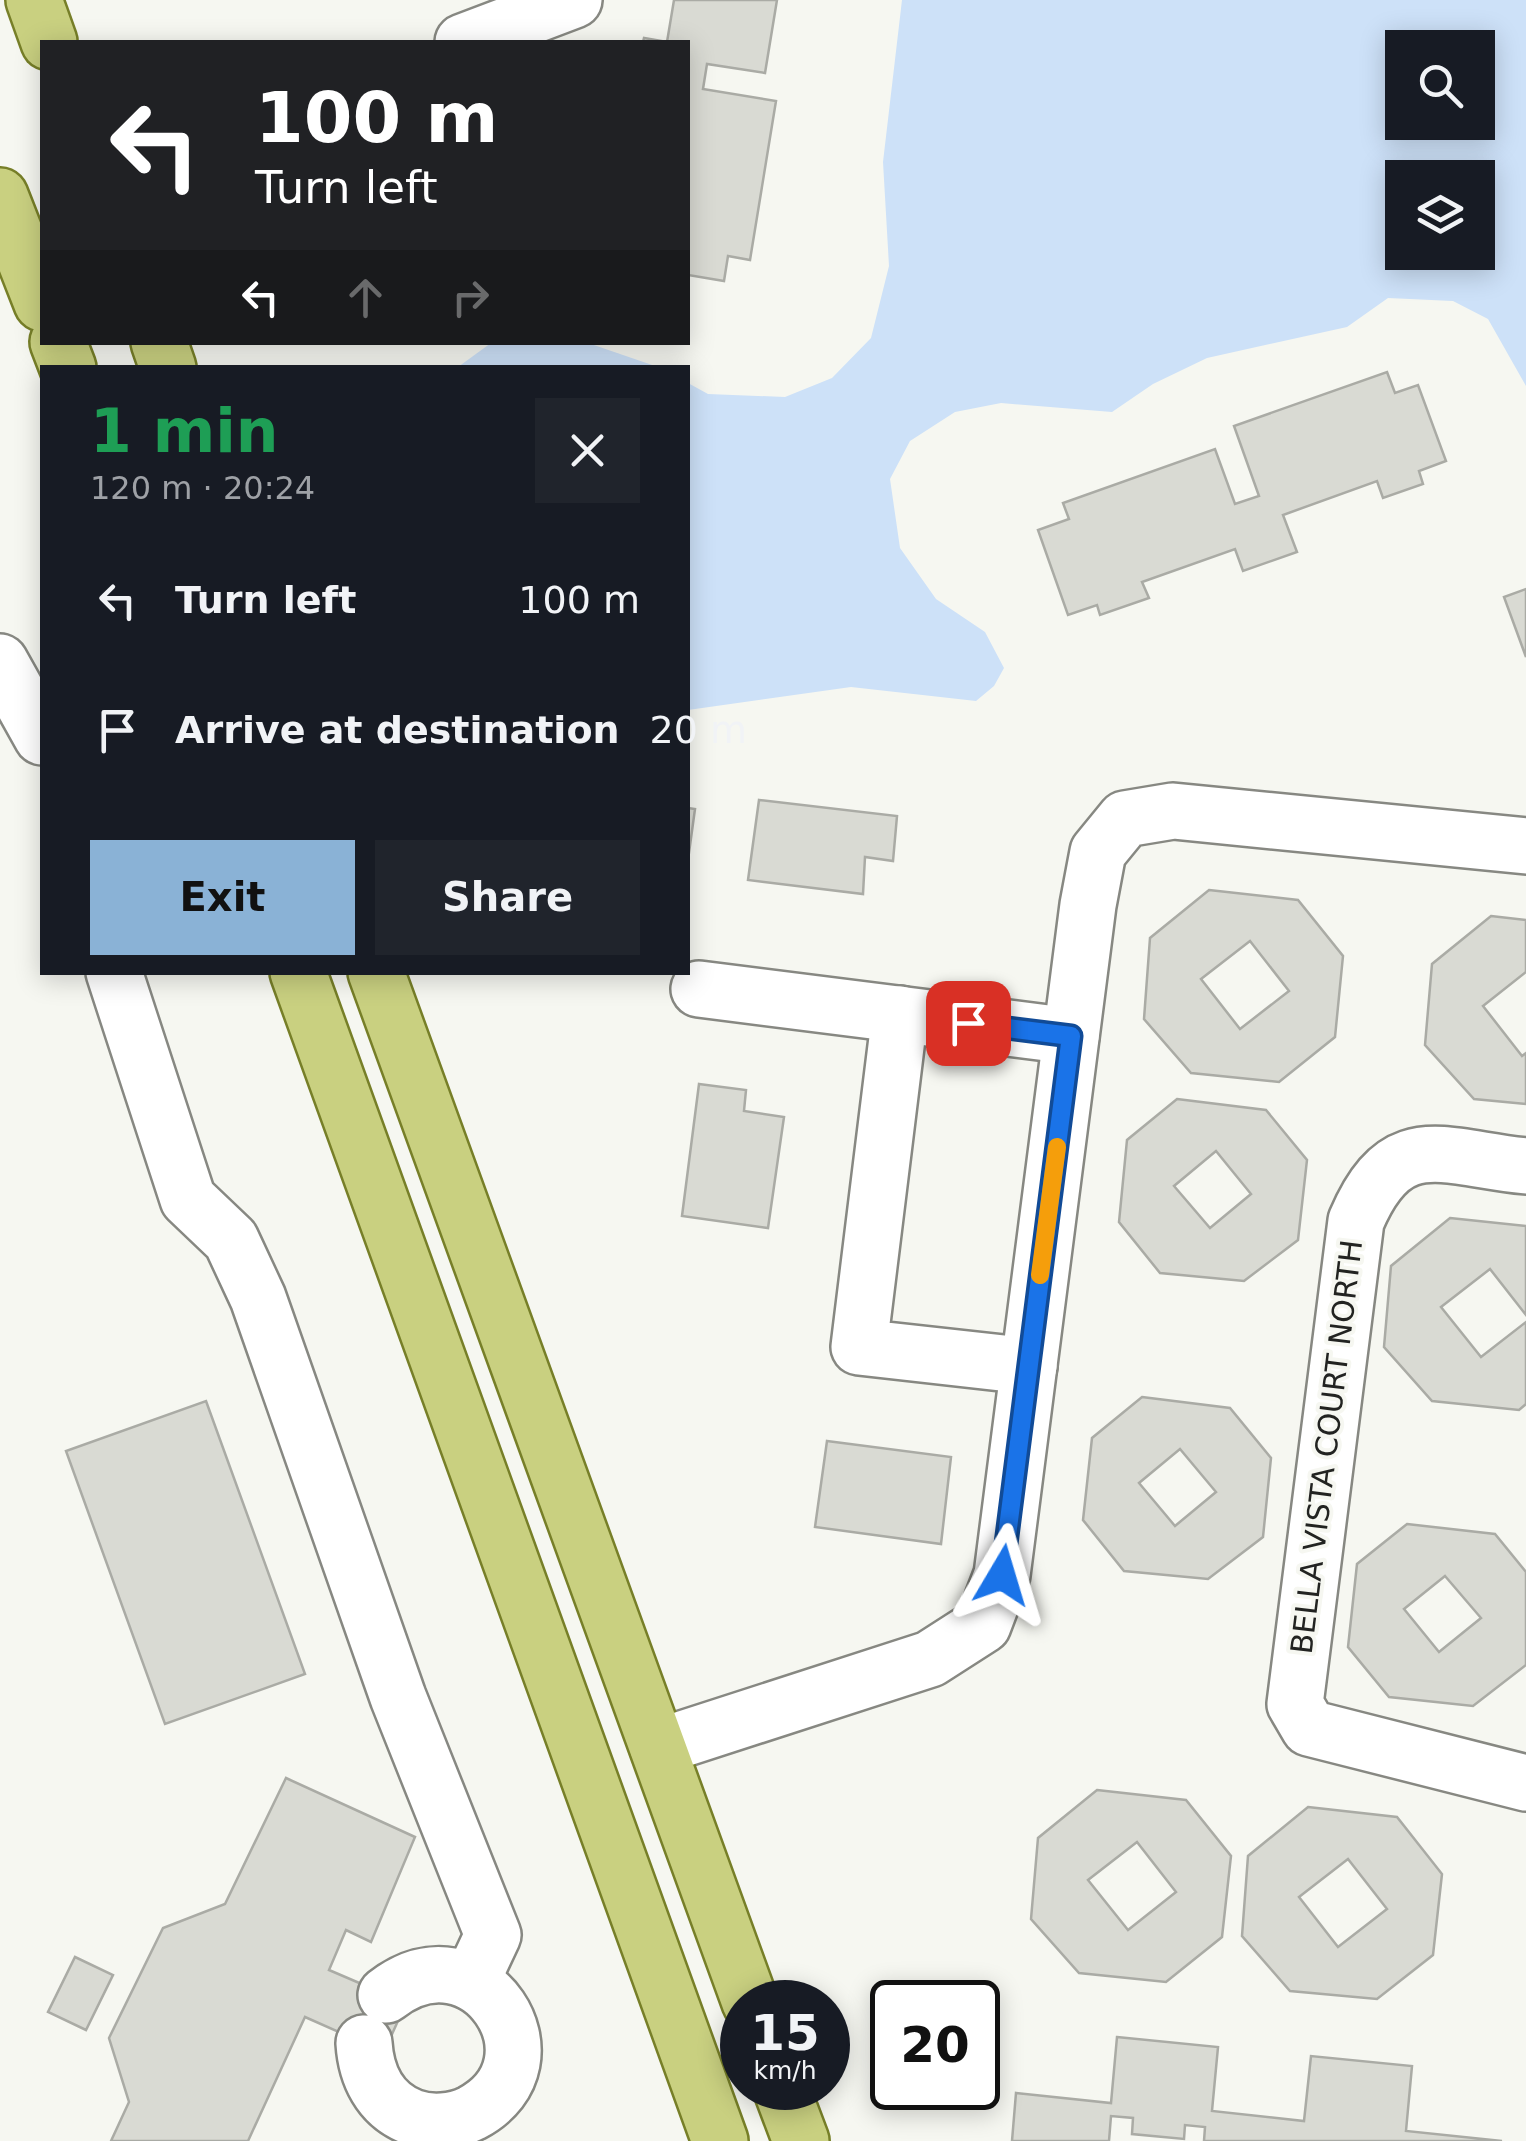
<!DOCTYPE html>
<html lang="en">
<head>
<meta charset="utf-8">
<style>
	body { margin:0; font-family:"DejaVu Sans",sans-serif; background:#20242c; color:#f1f3f6; height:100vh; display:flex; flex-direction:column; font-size:38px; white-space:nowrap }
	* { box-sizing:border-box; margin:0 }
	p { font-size:32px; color:#9ea1a6 }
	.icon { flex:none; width:55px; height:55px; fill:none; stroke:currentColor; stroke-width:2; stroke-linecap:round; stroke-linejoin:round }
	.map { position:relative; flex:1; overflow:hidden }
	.drawer { position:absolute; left:40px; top:365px; width:650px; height:610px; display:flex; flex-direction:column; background:#171b24; border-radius:0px; box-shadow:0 5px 25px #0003 }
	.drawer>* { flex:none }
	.guide { position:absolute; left:40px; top:40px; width:650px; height:305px; border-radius:0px; box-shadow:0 5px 25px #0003; background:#202124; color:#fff; overflow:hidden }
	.tools { position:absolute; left:1385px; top:30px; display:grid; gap:20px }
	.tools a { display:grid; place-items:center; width:110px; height:110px; border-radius:0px; background:#171b24; box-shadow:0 5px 25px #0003; font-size:50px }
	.speed { position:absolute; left:720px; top:1980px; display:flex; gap:20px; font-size:50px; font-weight:700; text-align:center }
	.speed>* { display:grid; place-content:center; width:130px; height:130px; border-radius:50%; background:#171b24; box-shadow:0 5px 25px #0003; line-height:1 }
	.speed small { font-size:25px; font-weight:400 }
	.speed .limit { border:5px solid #111; border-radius:15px; background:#fff; color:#111 }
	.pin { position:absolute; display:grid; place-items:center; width:85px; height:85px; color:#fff; margin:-42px; border-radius:20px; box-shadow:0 5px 15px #0006 }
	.me { position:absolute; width:110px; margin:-55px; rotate:7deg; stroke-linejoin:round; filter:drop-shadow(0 0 8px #0008) }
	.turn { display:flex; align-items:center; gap:35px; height:210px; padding:0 50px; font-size:45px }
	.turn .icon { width:130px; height:130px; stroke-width:2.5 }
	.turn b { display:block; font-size:70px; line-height:85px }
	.lanes { display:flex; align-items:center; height:95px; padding:0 50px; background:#0003; justify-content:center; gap:50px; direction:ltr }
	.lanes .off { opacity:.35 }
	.round { display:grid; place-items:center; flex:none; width:105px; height:105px; border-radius:0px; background:#20242c }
	.summary { display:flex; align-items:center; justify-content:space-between; height:170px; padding:0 50px }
	h1 { font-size:60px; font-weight:600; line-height:75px; color:#1e9e55 }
	.cta { display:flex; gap:20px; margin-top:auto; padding:20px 50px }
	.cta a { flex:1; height:115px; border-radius:0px; background:#8ab2d6; color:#111; font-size:40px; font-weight:600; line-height:115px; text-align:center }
	.cta a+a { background:#20242c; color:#f1f3f6 }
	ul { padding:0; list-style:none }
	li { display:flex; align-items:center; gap:30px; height:130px; padding:0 50px }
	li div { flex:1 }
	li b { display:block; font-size:38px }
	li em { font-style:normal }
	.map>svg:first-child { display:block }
	.water { fill:#cde1f8; fill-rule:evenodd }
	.building { fill:#d9dad3; stroke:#aaaba5; stroke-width:2.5; fill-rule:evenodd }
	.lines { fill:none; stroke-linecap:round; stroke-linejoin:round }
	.minor-casing { stroke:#878882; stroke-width:60 }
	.major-casing { stroke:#777f28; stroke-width:60 }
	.minor { stroke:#fff; stroke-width:55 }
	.major { stroke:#c9d080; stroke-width:55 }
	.route-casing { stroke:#114b97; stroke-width:25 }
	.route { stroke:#1a73e8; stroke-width:18 }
	.slow { stroke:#f59e0b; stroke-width:18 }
	.labels { text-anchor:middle; stroke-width:8; stroke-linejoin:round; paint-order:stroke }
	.street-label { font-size:30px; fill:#222321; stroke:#f6f7f1 }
</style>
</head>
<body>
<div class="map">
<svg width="1526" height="2141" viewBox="0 0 1526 2141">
	<rect width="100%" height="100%" fill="#f6f7f1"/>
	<g class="water">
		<path d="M902 0H1526V386L1488 319 1453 301 1388 298 1347 327 1207 358 1153 384 1112 412 1001 403 955 412 910 441 890 479 900 548 936 599 985 632 1004 668 994 686 976 701 851 687 688 710V383L708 394 785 397 832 378 871 338 889 266 883 162ZM1402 48H1478V122H1402ZM1402 178H1478V252H1402Z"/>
		<path d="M491 343H588L658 367H458Z"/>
	</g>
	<g class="building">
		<path d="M674 0H777L765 73 707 64 703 89 776 101 750 260 728 256 724 281 688 275V42H643L644 38 667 42Z"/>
		<path d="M1387 372 1395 393 1418 385 1446 461 1419 471 1423 484 1383 498 1377 481 1283 515 1297 552 1243 571 1235 549 1142 582 1149 598 1100 615 1097 605 1068 615 1038 530 1069 519 1063 503 1215 449 1235 504 1259 496 1234 426Z"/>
		<path d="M1526 589V657L1504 597Z"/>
		<path d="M759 800 897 816 893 861 865 857 863 894 748 880Z"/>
		<path d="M688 808 695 809 688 860Z"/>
		<path d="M1209 890 1298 900 1343 956 1335 1037 1279 1082 1191 1073 1144 1019 1150 938ZM1250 941 1289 991 1240 1029 1201 979Z"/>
		<path d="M1491 916 1526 920V972L1483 1006 1522 1056 1526 1053V1104L1474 1099 1425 1045 1432 964Z"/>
		<path d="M699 1084 746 1090 744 1111 784 1117 768 1228 682 1216Z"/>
		<path d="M1177 1099 1266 1110 1307 1160 1298 1240 1244 1281 1160 1273 1119 1222 1127 1140ZM1216 1151 1251 1194 1210 1228 1174 1186Z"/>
		<path d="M1450 1218 1526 1226V1315L1490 1269 1441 1307 1481 1357 1526 1322V1404L1519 1410 1432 1401 1384 1347 1391 1266Z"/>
		<path d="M1142 1397 1230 1408 1271 1458 1263 1537 1208 1579 1124 1571 1083 1520 1092 1438ZM1180 1449 1216 1492 1175 1526 1139 1483Z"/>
		<path d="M206 1401 305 1674 165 1724 66 1451Z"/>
		<path d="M827 1441 951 1457 941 1544 815 1527Z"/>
		<path d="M1407 1524 1495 1534 1526 1572V1665L1473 1706 1389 1697 1348 1647 1357 1564ZM1445 1576 1481 1618 1439 1652 1404 1609Z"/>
		<path d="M286 1778 415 1837 371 1942 346 1930 329 1970 406 2003 384 2052 305 2017 248 2141H111L129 2102 109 2038 163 1928 225 1904Z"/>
		<path d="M1097 1790 1186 1800 1231 1856 1222 1937 1166 1982 1079 1973 1031 1919 1038 1838ZM1137 1842 1176 1892 1128 1930 1088 1880Z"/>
		<path d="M1308 1807 1397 1817 1442 1874 1433 1955 1377 1999 1290 1991 1242 1936 1248 1856ZM1348 1859 1387 1909 1338 1947 1299 1897Z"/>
		<path d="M75 1957 113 1975 86 2030 48 2012Z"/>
		<path d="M1117 2037 1218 2047 1212 2111 1304 2121 1311 2056 1412 2066 1406 2131 1502 2141H1204L1205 2127 1185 2125 1184 2139 1132 2134 1133 2118 1111 2116 1109 2141H1012L1016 2093 1111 2103Z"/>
	</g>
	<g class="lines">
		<g class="minor-casing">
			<g id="minor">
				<path d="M463 42 574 0"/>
				<path d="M0 662 42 737"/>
				<path d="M114 972 188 1199 231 1240 258 1298 398 1697 493 1935 471 1982"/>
				<path d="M699 989 1071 1036"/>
				<path d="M900 1014 859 1347 1029 1366"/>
				<path d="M1526 1166C1440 1157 1396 1127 1356 1221L1295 1704 1309 1728 1526 1783"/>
				<path d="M658 1747 930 1659 983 1625 1002 1575 1088 905 1098 852 1125 819 1173 811 1526 846"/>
				<path d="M364 2043C366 2075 380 2105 412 2117 431 2124 454 2122 472 2113 568 2062 478 1923 386 1995"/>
			</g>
		</g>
		<g class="major-casing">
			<g id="major">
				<path d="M34 0 49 42"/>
				<path d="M0 196 42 303"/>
				<path d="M58 342 68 368"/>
				<path d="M159 342 168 368"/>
				<path d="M298 972 720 2141"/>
				<path d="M376 972 750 2002"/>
				<path d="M781 2088 801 2141"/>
			</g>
		</g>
		<use href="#minor" class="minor"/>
		<use href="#major" class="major"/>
	</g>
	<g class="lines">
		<g class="route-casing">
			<path id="route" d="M968 1023 1071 1036 1002 1575"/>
		</g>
		<use href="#route" class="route"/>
		<path class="slow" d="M1040 1275 1057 1147"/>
	</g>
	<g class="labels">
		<g class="street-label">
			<text transform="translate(1327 1447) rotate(-83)" y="10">BELLA VISTA COURT NORTH</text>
		</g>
	</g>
</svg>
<div class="tools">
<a><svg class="icon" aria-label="search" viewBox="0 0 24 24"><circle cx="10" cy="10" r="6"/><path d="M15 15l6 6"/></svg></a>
<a><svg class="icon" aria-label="layers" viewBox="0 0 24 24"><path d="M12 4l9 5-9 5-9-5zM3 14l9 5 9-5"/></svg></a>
</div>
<div class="speed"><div>15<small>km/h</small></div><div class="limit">20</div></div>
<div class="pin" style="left:968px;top:1023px;background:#d93025"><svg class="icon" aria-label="arrive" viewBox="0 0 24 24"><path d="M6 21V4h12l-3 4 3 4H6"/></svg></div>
<svg class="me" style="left:1002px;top:1575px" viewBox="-20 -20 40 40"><path d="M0-17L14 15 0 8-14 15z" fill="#1a73e8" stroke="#fff" stroke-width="4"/></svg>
<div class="guide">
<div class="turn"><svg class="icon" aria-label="left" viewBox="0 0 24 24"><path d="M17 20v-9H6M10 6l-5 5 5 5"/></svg><div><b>100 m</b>Turn left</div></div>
<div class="lanes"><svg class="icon" aria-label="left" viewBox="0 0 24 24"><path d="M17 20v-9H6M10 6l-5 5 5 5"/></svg><svg class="icon off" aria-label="ahead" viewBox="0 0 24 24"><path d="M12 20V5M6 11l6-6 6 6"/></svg><svg class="icon off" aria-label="right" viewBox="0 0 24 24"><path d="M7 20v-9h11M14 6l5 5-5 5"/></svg></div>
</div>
<section class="drawer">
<div class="summary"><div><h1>1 min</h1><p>120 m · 20:24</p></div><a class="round"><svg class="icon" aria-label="close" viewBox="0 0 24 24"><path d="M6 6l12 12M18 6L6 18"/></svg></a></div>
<ul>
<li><svg class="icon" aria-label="left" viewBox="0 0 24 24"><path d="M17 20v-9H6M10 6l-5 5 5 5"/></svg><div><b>Turn left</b></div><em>100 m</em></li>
<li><svg class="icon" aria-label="arrive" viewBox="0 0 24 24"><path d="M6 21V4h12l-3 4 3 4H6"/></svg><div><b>Arrive at destination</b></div><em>20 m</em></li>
</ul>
<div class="cta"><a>Exit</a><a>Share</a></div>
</section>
</div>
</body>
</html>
